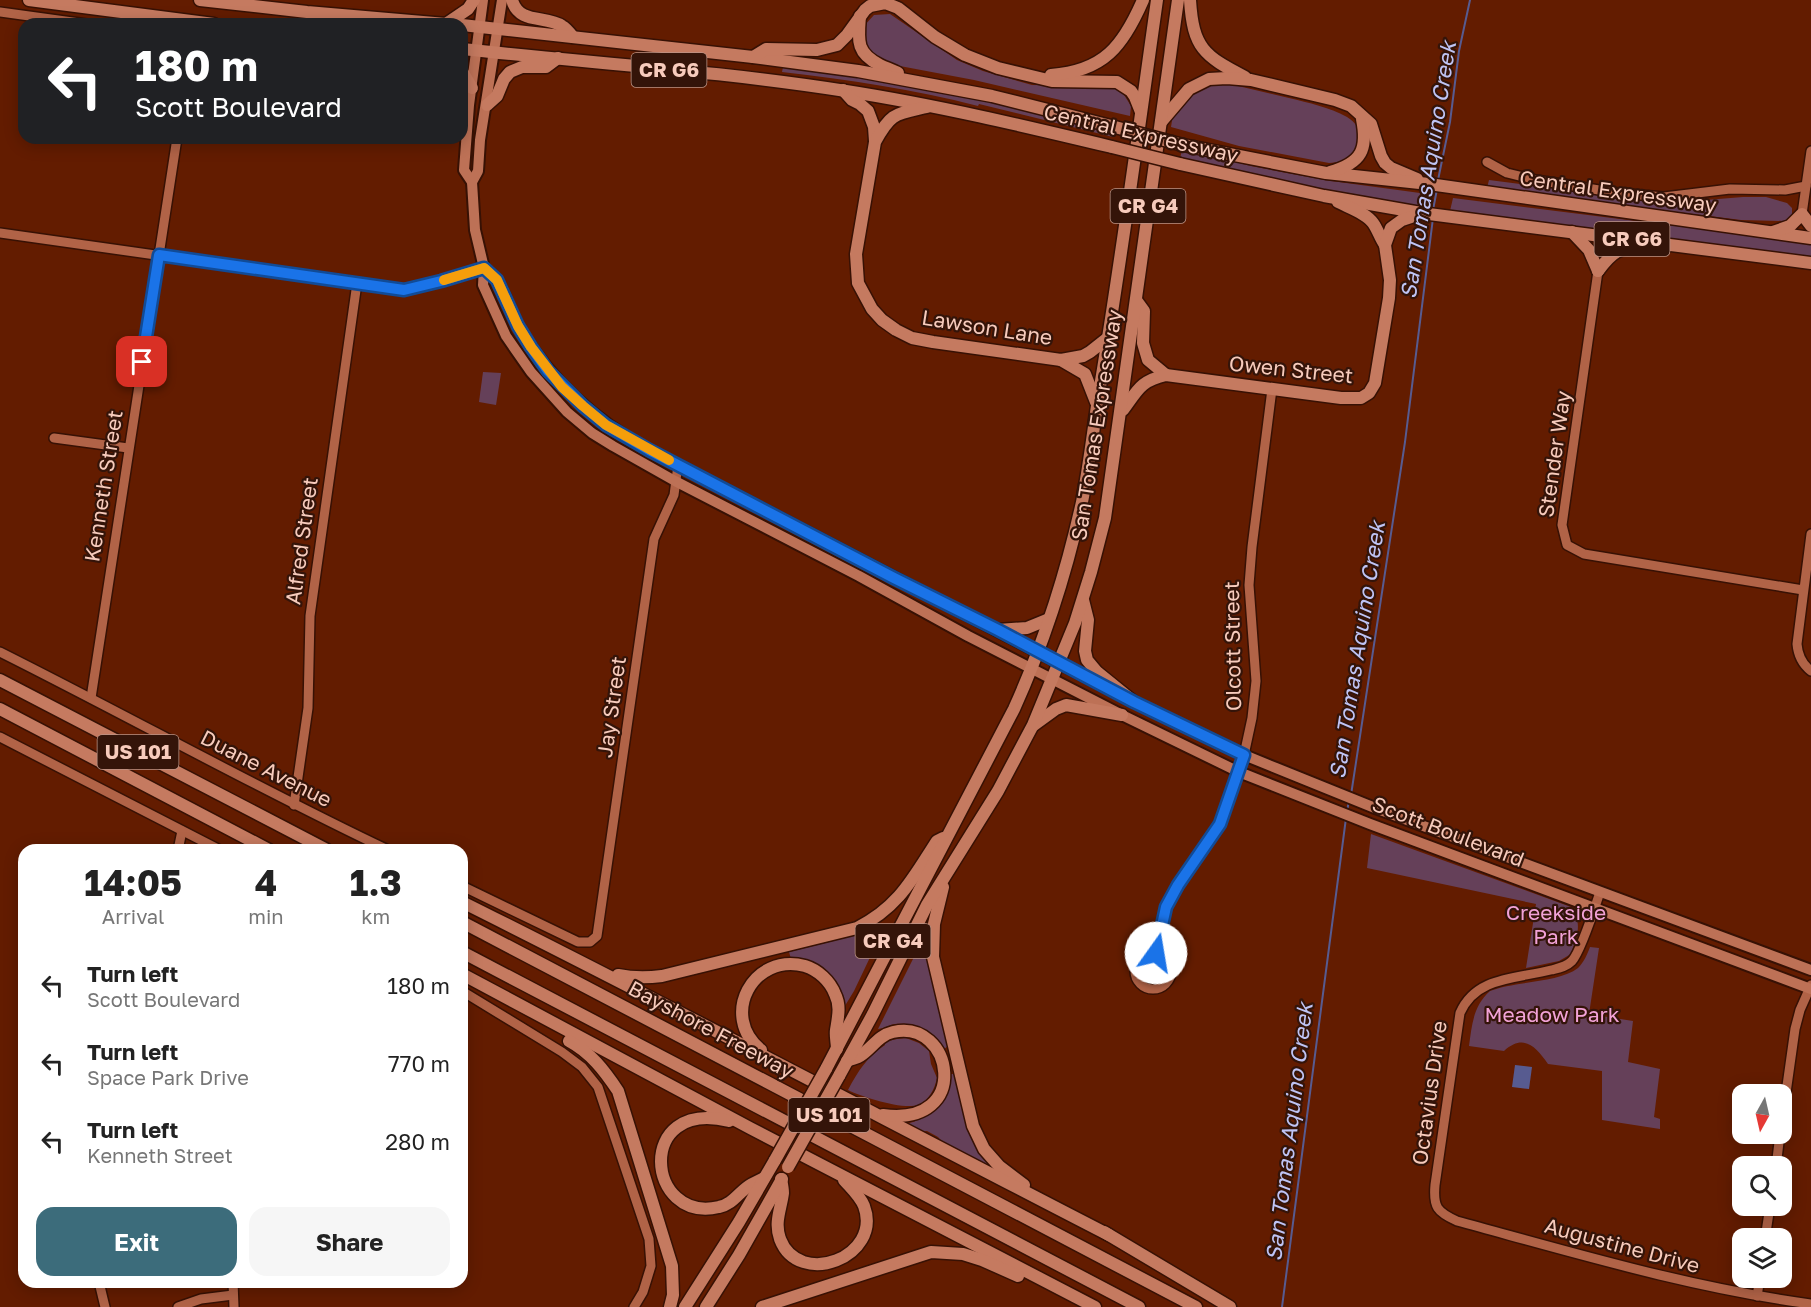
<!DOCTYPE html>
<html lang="en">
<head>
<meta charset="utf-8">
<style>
	body { margin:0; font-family:"Golos Text",sans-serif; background:#f6f6f6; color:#222; height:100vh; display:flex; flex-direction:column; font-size:22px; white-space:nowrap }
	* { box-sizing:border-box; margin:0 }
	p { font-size:20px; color:#767676 }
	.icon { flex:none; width:33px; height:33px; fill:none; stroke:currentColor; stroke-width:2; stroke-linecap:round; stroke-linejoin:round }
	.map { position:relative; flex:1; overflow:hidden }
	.panel { position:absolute; left:18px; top:844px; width:450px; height:444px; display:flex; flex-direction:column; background:#fff; border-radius:18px; box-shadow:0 3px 15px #0003 }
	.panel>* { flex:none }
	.hud { position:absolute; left:18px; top:18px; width:450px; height:126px; border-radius:18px; box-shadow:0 3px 15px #0003; background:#202124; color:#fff; overflow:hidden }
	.needle { width:39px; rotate:188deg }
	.controls { position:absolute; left:1732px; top:1084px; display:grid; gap:12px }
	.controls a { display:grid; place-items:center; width:60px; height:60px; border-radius:12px; background:#fff; box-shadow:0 3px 15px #0003; font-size:30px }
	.pin { position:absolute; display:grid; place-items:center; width:51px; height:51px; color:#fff; margin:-26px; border-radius:12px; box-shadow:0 3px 9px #0006 }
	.me { position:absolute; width:66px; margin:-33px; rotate:13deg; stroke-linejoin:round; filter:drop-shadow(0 0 4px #0008) }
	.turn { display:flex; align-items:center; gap:21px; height:126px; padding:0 18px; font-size:27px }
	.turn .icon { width:78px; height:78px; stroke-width:2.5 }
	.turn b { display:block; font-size:42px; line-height:51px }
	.eta { display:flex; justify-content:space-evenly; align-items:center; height:102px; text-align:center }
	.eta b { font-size:36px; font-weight:700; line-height:42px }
	.action { display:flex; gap:12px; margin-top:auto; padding:12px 18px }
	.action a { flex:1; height:69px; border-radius:18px; background:#3c6c7b; color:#fff; font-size:24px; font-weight:700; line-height:69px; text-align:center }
	.action a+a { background:#f6f6f6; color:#222 }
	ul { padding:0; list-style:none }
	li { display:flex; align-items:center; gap:18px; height:78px; padding:0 18px }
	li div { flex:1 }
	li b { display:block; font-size:22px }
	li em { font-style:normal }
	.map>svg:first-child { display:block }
	.green { fill:#654059 }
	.water { fill:#575b90 }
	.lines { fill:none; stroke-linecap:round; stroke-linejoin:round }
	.stream { stroke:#575b90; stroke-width:2 }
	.minor-casing { stroke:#371104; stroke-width:12 }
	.major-casing { stroke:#371104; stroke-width:14 }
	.highway-casing { stroke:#371104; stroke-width:15 }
	.minor { stroke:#b16347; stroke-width:9 }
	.major { stroke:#bd7156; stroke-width:10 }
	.highway { stroke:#c57a60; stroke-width:12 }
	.highway-bridge-casing { stroke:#371104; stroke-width:15; stroke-linecap:butt }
	.highway-bridge { stroke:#c57a60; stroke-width:12 }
	.route-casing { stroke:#114b97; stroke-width:15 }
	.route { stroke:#1a73e8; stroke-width:10 }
	.slow { stroke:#f59e0b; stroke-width:10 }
	.labels { text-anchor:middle; stroke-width:4.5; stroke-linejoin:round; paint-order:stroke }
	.shield { fill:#341409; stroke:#bc9486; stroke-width:1.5 }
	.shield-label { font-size:20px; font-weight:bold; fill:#f7cbbc }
	.street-label { font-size:21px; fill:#f7cbbc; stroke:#341409 }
	.park-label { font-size:21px; fill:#f2a2d7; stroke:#341409 }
	.water-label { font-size:22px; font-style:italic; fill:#bfc4f5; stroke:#341409 }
</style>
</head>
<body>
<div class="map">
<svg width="1811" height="1307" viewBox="0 0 1811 1307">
	<rect width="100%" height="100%" fill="#631c00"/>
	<g class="green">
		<path d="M890 14 957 60 983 71 1032 85 1100 86 1121 90 1131 106 1130 116 974 80 884 63 870 55 864 43 863 27 874 15Z"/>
		<path d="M783 67 832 72 969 96 1113 132V137L979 104 978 106C914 89 849 80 782 72Z"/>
		<path d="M1225 83C1247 88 1268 93 1289 98 1309 103 1329 107 1347 117 1373 133 1357 163 1329 163L1239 146 1171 127 1173 114 1194 90Z"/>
		<path d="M1182 149 1251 166 1324 180 1420 193 1419 206 1297 185 1180 159Z"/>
		<path d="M1489 180 1669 203 1743 197H1766L1787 203 1792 208V216L1785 221 1741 220 1487 188Z"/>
		<path d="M1453 198 1811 243V257L1450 211Z"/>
		<path d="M483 372 501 373 496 405 479 402Z"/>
		<path d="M1371 834 1571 907C1583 924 1577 935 1571 954L1559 961 1526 968 1536 904 1367 868Z"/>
		<path d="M878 924 884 928 854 991 843 1009 807 961 791 959 789 952 845 938Z"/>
		<path d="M922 941 929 942 951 1044 944 1049C934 1033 915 1022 895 1024 889 1025 882 1029 878 1029Z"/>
		<path d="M1590 947 1599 948 1589 1014 1633 1021 1628 1062 1660 1069 1654 1117 1660 1119V1129L1602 1120V1071L1548 1064C1536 1047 1524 1033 1504 1051L1469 1046C1472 1025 1473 1006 1490 991 1514 981 1559 983 1578 968 1584 962 1587 955 1590 947Z"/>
		<path d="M906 1038 919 1043 929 1051 931 1064 937 1078C935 1088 929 1101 918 1105 903 1110 862 1097 848 1090 858 1071 867 1057 885 1045L884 1042 897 1039Z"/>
		<path d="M951 1074H955L993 1162 989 1169 946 1146 938 1137 927 1131 918 1132 905 1124C930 1120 948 1099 951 1074Z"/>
	</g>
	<path class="water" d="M1515 1065 1532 1067 1529 1089 1512 1087Z"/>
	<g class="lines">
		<g class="stream">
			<path d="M1438 180 1450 122 1459 51 1470 0"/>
			<path d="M1433 210 1437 189"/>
			<path d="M1351 795 1405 442 1433 218"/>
			<path d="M1347 812 1349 800"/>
			<path d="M1282 1307 1346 818"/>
		</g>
		<g class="minor-casing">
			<g id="minor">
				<path d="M0 12 87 24"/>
				<path d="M1487 162 1507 173 1536 180 1618 193 1664 197 1730 189 1785 190 1806 186"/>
				<path d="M1802 214 1811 151"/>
				<path d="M0 233 403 290 441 281 484 268"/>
				<path d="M1598 271 1562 525 1567 545 1584 554 1803 590"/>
				<path d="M54 438 128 448"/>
				<path d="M1811 534 1797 644C1798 656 1802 664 1811 671"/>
				<path d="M0 652C130 717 257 788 388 850"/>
				<path d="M91 698 177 138"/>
				<path d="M0 737 220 850"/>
				<path d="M294 805 308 708 310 616 357 283"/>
				<path d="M178 850 182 831"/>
				<path d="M462 886 578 942H590L597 936 654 539 674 495 678 465"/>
				<path d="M1600 892C1595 907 1581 951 1572 961 1566 967 1559 968 1551 970 1517 979 1476 976 1460 1013L1435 1185C1433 1207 1437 1212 1457 1221 1575 1253 1691 1288 1811 1304"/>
				<circle cx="1153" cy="971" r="18"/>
				<path d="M1156 953 1166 907 1178 885 1220 824 1244 755 1252 718 1256 681 1249 585 1252 547 1272 389"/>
				<path d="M462 991 562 1052 582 1067 598 1087 649 1239 651 1266 643 1292 634 1307"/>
				<path d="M1782 1121 1795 1029 1800 1010 1811 985"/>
				<path d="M1776 1167 1780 1134"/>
				<path d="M1765 1239 1770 1206"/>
				<path d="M99 1282 105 1307"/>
				<path d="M233 1282 234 1307"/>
				<path d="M1757 1296 1760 1278"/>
				<path d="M178 1307 201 1299 233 1295"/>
			</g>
		</g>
		<g class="major-casing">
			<g id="major">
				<path d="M483 0 469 105 464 170 472 182 475 230 484 268 483 285 506 336 531 372 567 412 592 433 613 446 675 481 859 576 968 636 1122 715 1239 772 1370 824 1811 989"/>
				<path d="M472 182 478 171 480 140 502 0"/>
				<path d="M484 268C488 272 494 276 497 281 507 296 511 315 521 331 553 383 595 421 649 450L1134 702 1244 755 1375 808 1811 970"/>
			</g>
		</g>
		<g class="highway-casing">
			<g id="highway">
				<path d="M29 0 214 24"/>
				<path d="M200 0 307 12 446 24"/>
				<path d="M512 0C519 25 546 15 562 26 566 28 570 33 573 37"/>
				<path d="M1190 0C1193 48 1204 56 1245 77"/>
				<path d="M860 16C858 41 856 53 880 65 886 68 893 70 898 73"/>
				<path d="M446 24 468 9 474 0"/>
				<path d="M462 25 753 57 858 71 992 96 1115 127"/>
				<path d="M462 49C590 63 719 71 846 91 936 105 1024 126 1112 147"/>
				<path d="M753 57 766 49 817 50 837 45 847 35 865 10 870 6 885 3 898 8 935 37 965 55 998 68 1052 81 1117 82 1131 91 1135 97 1141 112"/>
				<path d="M462 71 472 88"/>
				<path d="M1051 75C1104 71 1123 46 1143 0"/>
				<path d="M843 90 852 100 860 104 868 111 874 127 875 141"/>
				<path d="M487 105 497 96 504 79 510 72 522 67H546L558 58"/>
				<path d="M927 107C896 114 891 112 875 142L856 254 858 283 872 309 882 320 896 330 912 338 933 342 1061 360 1083 356 1090 352 1109 337"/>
				<path d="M1161 122 1189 89 1209 79 1227 78 1251 80 1335 100 1351 106 1371 124 1381 156 1385 163 1391 168 1417 179"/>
				<path d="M1183 145 1326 173 1429 184 1811 238"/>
				<path d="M1180 164 1324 196 1421 213 1811 263"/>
				<path d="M1330 172C1362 163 1368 149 1362 119"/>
				<path d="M1338 202C1350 208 1366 213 1373 223 1378 230 1380 238 1385 245"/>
				<path d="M1572 232 1589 250 1598 271"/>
				<path d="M1773 232 1790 226 1802 214 1811 226"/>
				<path d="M1598 271C1612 252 1620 246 1644 247"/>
				<path d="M1136 300 1144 311 1143 343 1148 360 1166 375"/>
				<path d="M1061 360 1085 374 1096 402"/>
				<path d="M1123 410C1138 390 1140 381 1166 375L1341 398H1361L1369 393 1375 383 1389 298 1390 280 1385 245 1391 228 1402 220 1420 214"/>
				<path d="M1083 600 1088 620 1085 651 1087 660 1097 672 1134 702"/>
				<path d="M998 630 1027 628 1049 619"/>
				<path d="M0 680 327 850"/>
				<path d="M0 709 269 850"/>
				<path d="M1034 725 1056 709 1066 705 1122 715"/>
				<path d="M943 887 934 924 933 957 973 1126 984 1149 999 1166 1024 1185"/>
				<path d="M462 902C679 1010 893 1124 1109 1235"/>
				<path d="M462 922 1196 1307"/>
				<path d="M462 952 1139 1307"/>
				<path d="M462 974 750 1128 1095 1307"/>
				<path d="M618 975C633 978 647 978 662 976L857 928C899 907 913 878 937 841L943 838"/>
				<path d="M569 1041C591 1053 604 1070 618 1091L672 1266 673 1295 670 1307"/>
				<path d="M761 1050C719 1016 753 952 805 966 818 970 830 981 835 994 841 1006 838 1017 836 1030 835 1036 837 1043 837 1049"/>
				<path d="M847 1061C851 1059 857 1058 860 1056 872 1048 879 1035 893 1032 953 1018 973 1127 883 1115"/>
				<path d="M826 1069 1014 709C1043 645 1067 570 1082 502 1090 462 1094 421 1101 381 1122 255 1139 127 1157 0"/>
				<path d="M839 1076 873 1014 927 905 998 791 1033 725 1075 623 1091 572 1105 518 1178 0"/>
				<path d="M729 1121C634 1098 646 1224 719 1207 734 1204 739 1191 752 1184 756 1182 760 1180 764 1178"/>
				<path d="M781 1179C782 1184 783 1189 783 1193 781 1209 774 1222 780 1239 799 1289 883 1257 864 1206 860 1196 851 1188 844 1180"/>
				<path d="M1104 1232 1230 1307"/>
				<path d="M685 1307 739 1222 775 1160"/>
				<path d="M706 1307 739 1255 782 1179"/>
				<path d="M762 1307 931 1252 963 1254 982 1260 1018 1276"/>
			</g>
		</g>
		<use href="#minor" class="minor"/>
		<use href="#major" class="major"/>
		<use href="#highway" class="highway"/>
		<g class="highway-bridge-casing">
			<g id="highway-bridge">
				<path d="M1115 127 1183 145"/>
				<path d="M1112 147 1180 164"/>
				<path d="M775 1160 826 1069"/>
				<path d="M788 1167 839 1076"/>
			</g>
		</g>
		<use href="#highway-bridge" class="highway-bridge"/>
	</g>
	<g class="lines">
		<g class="route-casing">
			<path id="route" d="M142 362 159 255 404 290 441 281 484 268 497 280 518 326 531 347 548 371 583 406 606 425 649 450 894 578 998 630 1134 702 1244 755 1220 824 1178 885 1166 907 1156 953"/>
		</g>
		<use href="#route" class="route"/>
		<path class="slow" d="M444 280 484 268 497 280 518 326 531 347 562 387 583 406 606 425 669 460"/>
	</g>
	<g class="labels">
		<g class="shield">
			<rect x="631.5" y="53" width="75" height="34" rx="4.5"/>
			<rect x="1110.5" y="189" width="75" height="34" rx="4.5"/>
			<rect x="1594.5" y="222" width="75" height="34" rx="4.5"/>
			<rect x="97.5" y="735" width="81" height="34" rx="4.5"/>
			<rect x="855.5" y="924" width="75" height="34" rx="4.5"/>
			<rect x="788.5" y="1098" width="81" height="34" rx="4.5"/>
		</g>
		<g class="shield-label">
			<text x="669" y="77">CR G6</text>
			<text x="1148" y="213">CR G4</text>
			<text x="1632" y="246">CR G6</text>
			<text x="138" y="759">US 101</text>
			<text x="893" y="948">CR G4</text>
			<text x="829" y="1122">US 101</text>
		</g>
		<g class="street-label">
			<text transform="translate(1141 134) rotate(13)" y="7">Central Expressway</text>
			<text transform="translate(1618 192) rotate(8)" y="7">Central Expressway</text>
			<text transform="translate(987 328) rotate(9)" y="7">Lawson Lane</text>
			<text transform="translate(1291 370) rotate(6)" y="7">Owen Street</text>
			<text transform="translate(1097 425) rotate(-81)" y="7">San Tomas Expressway</text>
			<text transform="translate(1555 454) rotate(-82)" y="7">Stender Way</text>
			<text transform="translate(104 486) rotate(-81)" y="7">Kenneth Street</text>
			<text transform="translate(302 541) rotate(-82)" y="7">Alfred Street</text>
			<text transform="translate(1233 646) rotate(-91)" y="7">Olcott Street</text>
			<text transform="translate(612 707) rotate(-82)" y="7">Jay Street</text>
			<text transform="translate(266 769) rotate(27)" y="7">Duane Avenue</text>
			<text transform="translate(1448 832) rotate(21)" y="7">Scott Boulevard</text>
			<text transform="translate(711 1030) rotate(28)" y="7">Bayshore Freeway</text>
			<text transform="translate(1430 1093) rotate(-82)" y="7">Octavius Drive</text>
			<text transform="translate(1622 1246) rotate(15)" y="7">Augustine Drive</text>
		</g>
		<g class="park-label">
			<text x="1556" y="920">Creekside<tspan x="1556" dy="24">Park</tspan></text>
			<text x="1552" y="1022">Meadow Park</text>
		</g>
		<g class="water-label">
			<text transform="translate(1428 170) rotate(-81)" y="8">San Tomas Aquino Creek</text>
			<text transform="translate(1357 650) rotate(-81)" y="8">San Tomas Aquino Creek</text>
			<text transform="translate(1289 1132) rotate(-83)" y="8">San Tomas Aquino Creek</text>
		</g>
	</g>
</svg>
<div class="controls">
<a><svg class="needle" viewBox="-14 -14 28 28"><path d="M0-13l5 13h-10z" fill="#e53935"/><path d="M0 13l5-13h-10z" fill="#767676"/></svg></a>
<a><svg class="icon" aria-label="search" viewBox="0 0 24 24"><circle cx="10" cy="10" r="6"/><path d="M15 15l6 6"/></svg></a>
<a><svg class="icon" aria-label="layers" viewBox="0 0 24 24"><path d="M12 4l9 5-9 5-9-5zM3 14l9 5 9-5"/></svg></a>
</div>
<div class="pin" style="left:142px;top:362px;background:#d93025"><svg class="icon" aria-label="arrive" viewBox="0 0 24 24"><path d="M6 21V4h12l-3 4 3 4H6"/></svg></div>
<svg class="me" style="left:1156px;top:953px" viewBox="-20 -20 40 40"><circle r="19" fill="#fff"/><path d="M0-13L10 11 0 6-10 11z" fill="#1a73e8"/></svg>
<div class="hud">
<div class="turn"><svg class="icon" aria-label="left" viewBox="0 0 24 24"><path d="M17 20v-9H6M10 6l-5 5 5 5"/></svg><div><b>180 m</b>Scott Boulevard</div></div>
</div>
<section class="panel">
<div class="eta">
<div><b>14:05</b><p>Arrival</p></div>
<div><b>4</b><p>min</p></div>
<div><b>1.3</b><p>km</p></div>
</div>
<ul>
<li><svg class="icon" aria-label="left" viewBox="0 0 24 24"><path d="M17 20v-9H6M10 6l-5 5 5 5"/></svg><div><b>Turn left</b><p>Scott Boulevard</p></div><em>180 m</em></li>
<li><svg class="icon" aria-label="left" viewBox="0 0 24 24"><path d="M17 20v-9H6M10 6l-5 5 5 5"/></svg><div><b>Turn left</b><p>Space Park Drive</p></div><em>770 m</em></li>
<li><svg class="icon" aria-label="left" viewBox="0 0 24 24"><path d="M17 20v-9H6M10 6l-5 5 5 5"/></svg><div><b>Turn left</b><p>Kenneth Street</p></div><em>280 m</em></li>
</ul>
<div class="action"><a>Exit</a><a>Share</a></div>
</section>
</div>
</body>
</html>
